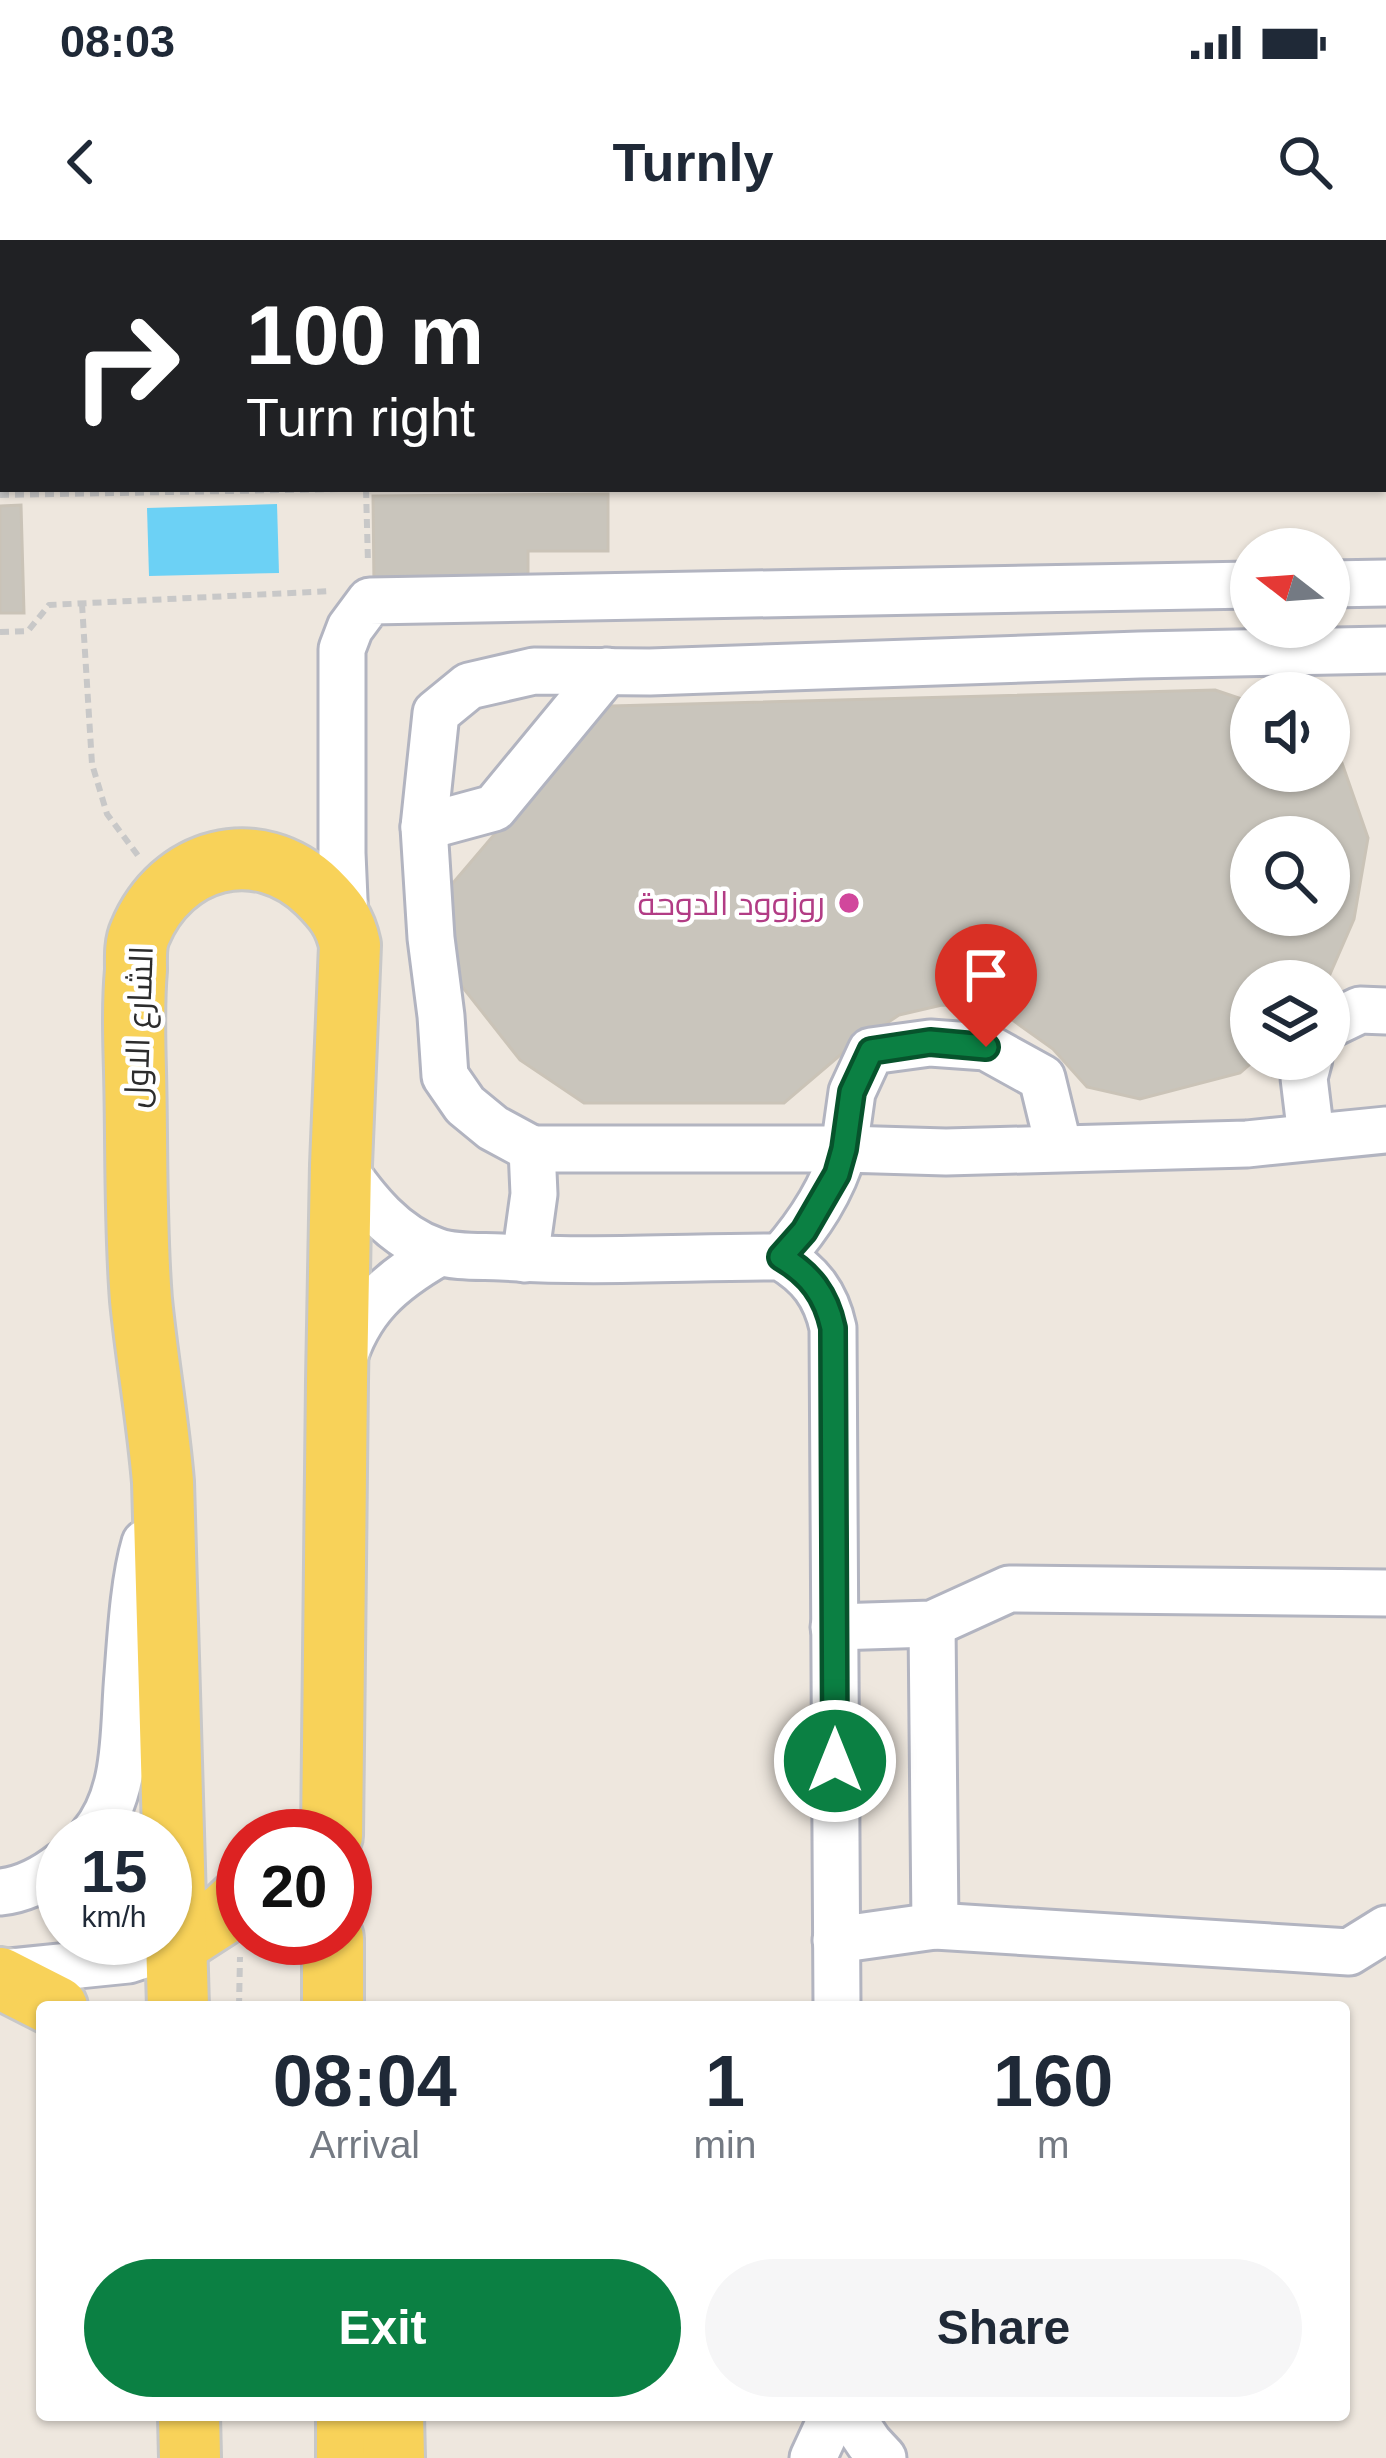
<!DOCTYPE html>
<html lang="en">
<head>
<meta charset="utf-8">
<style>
	body { margin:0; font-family:Helvetica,Cairo,sans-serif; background:#f6f6f7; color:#1f2937; height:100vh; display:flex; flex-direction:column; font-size:45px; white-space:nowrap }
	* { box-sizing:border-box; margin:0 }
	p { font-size:39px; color:#747a83 }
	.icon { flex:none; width:66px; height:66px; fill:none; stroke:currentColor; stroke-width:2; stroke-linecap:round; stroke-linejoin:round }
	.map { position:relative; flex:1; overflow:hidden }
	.side { position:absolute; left:36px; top:1761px; width:1314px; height:420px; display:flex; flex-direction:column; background:#fff; border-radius:12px; box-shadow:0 3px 9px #0004 }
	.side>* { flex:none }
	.hud { position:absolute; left:0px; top:0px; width:1386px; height:252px; box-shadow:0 3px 9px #0004; background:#202124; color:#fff; overflow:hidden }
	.needle { width:78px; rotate:287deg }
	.buttons { position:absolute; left:1230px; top:288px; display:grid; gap:24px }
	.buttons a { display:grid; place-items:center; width:120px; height:120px; border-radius:50%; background:#fff; box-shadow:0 3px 9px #0004; font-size:60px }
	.speed { position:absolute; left:36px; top:1569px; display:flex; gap:24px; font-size:60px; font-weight:700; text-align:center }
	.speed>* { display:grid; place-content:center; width:156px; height:156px; border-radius:50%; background:#fff; box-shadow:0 3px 9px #0004; line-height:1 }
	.speed small { font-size:30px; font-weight:400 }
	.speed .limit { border:18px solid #d22; background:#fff; color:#111 }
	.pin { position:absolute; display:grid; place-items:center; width:102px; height:102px; color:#fff; margin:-123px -51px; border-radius:50% 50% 50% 0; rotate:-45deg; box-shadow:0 0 12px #0007 }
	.pin .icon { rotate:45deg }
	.me { position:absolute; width:132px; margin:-66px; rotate:0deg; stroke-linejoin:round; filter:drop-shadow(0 0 9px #0008) }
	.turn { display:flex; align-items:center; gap:42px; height:252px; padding:0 48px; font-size:54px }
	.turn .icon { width:156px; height:156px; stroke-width:2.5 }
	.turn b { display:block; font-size:84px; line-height:102px }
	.eta { display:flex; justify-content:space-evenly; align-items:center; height:204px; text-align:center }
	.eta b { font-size:72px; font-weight:700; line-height:84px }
	.button { display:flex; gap:24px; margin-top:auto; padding:24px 48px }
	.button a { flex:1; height:138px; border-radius:72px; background:#0b8043; color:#fff; font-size:48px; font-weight:700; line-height:138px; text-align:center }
	.button a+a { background:#f6f6f7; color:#1f2937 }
	.status { display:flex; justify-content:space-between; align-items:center; height:84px; padding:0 60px; background:#fff; direction:ltr }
	.status svg { height:33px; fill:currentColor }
	header { display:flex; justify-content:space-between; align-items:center; height:156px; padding:0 48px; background:#fff; font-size:54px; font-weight:700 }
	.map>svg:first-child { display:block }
	.water { fill:#6cd1f5 }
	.building { fill:#c9c5bc; stroke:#cac3b7; stroke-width:3; fill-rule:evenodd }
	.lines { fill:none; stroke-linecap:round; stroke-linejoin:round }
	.minor-casing { stroke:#b2b4c0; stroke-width:51 }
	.major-casing { stroke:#c8c8c8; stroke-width:66 }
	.path { stroke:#c8c8c8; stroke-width:6; stroke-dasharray:9 6; stroke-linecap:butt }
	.minor { stroke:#fff; stroke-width:45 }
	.major { stroke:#f8d259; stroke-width:60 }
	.route-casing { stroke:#07532c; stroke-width:30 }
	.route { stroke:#0b8043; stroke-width:21 }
	.hotel-dot { fill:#d1479c; stroke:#fff; stroke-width:4.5 }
	.labels { text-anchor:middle; stroke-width:9; stroke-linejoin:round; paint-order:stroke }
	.hotel-label { font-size:33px; fill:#b23c85; stroke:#fff; text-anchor:end }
	.street-label { font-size:33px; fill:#2c2c2c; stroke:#fff }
</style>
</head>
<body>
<div class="status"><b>08:03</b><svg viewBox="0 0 49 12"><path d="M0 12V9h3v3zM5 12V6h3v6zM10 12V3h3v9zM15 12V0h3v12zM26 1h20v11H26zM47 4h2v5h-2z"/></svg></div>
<header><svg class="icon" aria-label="back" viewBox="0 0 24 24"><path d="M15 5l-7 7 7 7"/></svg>Turnly<svg class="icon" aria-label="search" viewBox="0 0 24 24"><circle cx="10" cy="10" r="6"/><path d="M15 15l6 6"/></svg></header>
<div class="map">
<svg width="1386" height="2218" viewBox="0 0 1386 2218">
	<rect width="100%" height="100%" fill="#eee7de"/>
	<g class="water">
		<path d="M0 0H1386V212H1383V3H3V238H0Z"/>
		<path d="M277 264 279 333 149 336 147 268Z"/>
	</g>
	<g class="building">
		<path d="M608 254V311H528V341L374 345 373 256Z"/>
		<path d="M21 265 24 373H0V266Z"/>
		<path d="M1215 450 1251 462V531H1329V510L1342 523 1368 598 1354 679 1327 741H1251V819H1256L1240 833 1140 859 1087 847 1053 809 997 769 942 765 899 775 845 811 784 863H584L520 820 453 735 447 650 579 495 611 466ZM1251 597H1329V675H1251Z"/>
	</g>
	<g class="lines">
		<g class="minor-casing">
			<g id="minor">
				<path d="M1329 344 1386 343"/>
				<path d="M424 587 494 568 607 431"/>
				<path d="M345 682 342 613V409L350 388 370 361 1251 345"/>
				<path d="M1329 785 1360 770 1386 771"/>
				<path d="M1309 819 1304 838 1311 896"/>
				<path d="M532 909 493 888 465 865 445 836 441 776 431 698 424 587 436 473 469 446 534 431 650 432 1139 415 1386 410"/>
				<path d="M341 925C365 960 394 997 436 1011 455 1018 481 1016 501 1017 593 1023 688 1017 781 1017 810 1034 826 1055 833 1088L837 1767"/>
				<path d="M781 1017C809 985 832 951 844 909L946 912 1247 904 1386 890"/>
				<path d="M525 1019 534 954 532 909H844L852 852 871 811 930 803 986 807 1042 838 1059 908"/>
				<path d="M342 1124C358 1069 390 1041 439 1013"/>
				<path d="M932 1384 935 1686"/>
				<path d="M834 1387 932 1384 1009 1349 1386 1353"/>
				<path d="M92 1596C129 1552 123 1488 128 1434 131 1394 134 1340 145 1303"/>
				<path d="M0 1652C23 1650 45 1638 63 1624"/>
				<path d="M836 1700 935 1686 1349 1712 1386 1689"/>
				<path d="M0 1733 128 1720 177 1704"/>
				<path d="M850 2175 869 2203 883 2218"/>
				<path d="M813 2218 833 2175"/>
			</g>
		</g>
		<g class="major-casing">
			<g id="major">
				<path d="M333 1698V1767"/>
				<path d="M177 1704 225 1673 243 1656"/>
				<path d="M0 1738 57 1767"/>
				<path d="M178 1767 163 1242C158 1181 147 1121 141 1060 135 983 137 907 135 831 134 797 133 763 136 730 136 718 135 704 140 693 171 618 257 593 318 652 335 669 345 681 350 705L341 925 337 1141 332 1596"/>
				<path d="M189 2175 190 2218"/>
				<path d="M347 2175V2218"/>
				<path d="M393 2175 394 2218"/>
			</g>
		</g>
		<g class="path">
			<path d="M1383 245H1386"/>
			<path d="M366 249 368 323"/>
			<path d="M0 255 342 249"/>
			<path d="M82 364 92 524 107 574 139 617"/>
			<path d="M0 392 28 391 49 365 330 351"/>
			<path d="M239 1767 240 1717"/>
		</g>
		<use href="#minor" class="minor"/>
		<use href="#major" class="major"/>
	</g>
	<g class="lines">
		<g class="route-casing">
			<path id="route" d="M835 1521 833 1088C826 1055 810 1034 781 1017L804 991 837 934 844 909 852 852 871 811 930 802 986 807"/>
		</g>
		<use href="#route" class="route"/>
	</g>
	<circle class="hotel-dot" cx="849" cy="663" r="12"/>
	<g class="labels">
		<g class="hotel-label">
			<text x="825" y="675">روزوود الدوحة</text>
		</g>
		<g class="street-label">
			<text transform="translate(138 787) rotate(-88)" y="12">الشارع الاول</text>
		</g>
	</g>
</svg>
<div class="buttons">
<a><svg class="needle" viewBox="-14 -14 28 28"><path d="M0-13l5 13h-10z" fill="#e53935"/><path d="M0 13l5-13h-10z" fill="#747a83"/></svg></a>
<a><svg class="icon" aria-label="sound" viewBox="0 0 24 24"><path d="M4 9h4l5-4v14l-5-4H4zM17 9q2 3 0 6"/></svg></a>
<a><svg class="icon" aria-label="search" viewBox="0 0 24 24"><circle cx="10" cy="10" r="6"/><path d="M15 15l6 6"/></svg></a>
<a><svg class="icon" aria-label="layers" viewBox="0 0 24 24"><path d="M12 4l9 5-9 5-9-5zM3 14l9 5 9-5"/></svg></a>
</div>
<div class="speed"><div>15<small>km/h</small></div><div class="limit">20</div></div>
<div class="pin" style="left:986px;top:807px;background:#d93025"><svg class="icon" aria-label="arrive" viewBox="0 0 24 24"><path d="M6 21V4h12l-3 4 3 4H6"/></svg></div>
<svg class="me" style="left:835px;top:1521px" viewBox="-20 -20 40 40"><circle r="17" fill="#0b8043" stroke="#fff" stroke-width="3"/><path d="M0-11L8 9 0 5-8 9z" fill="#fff"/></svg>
<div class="hud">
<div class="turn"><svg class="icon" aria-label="right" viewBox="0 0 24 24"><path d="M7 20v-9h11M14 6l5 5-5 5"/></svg><div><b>100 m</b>Turn right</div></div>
</div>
<section class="side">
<div class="eta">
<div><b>08:04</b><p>Arrival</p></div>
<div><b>1</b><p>min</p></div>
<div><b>160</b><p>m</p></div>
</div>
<div class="button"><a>Exit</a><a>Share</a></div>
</section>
</div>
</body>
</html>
